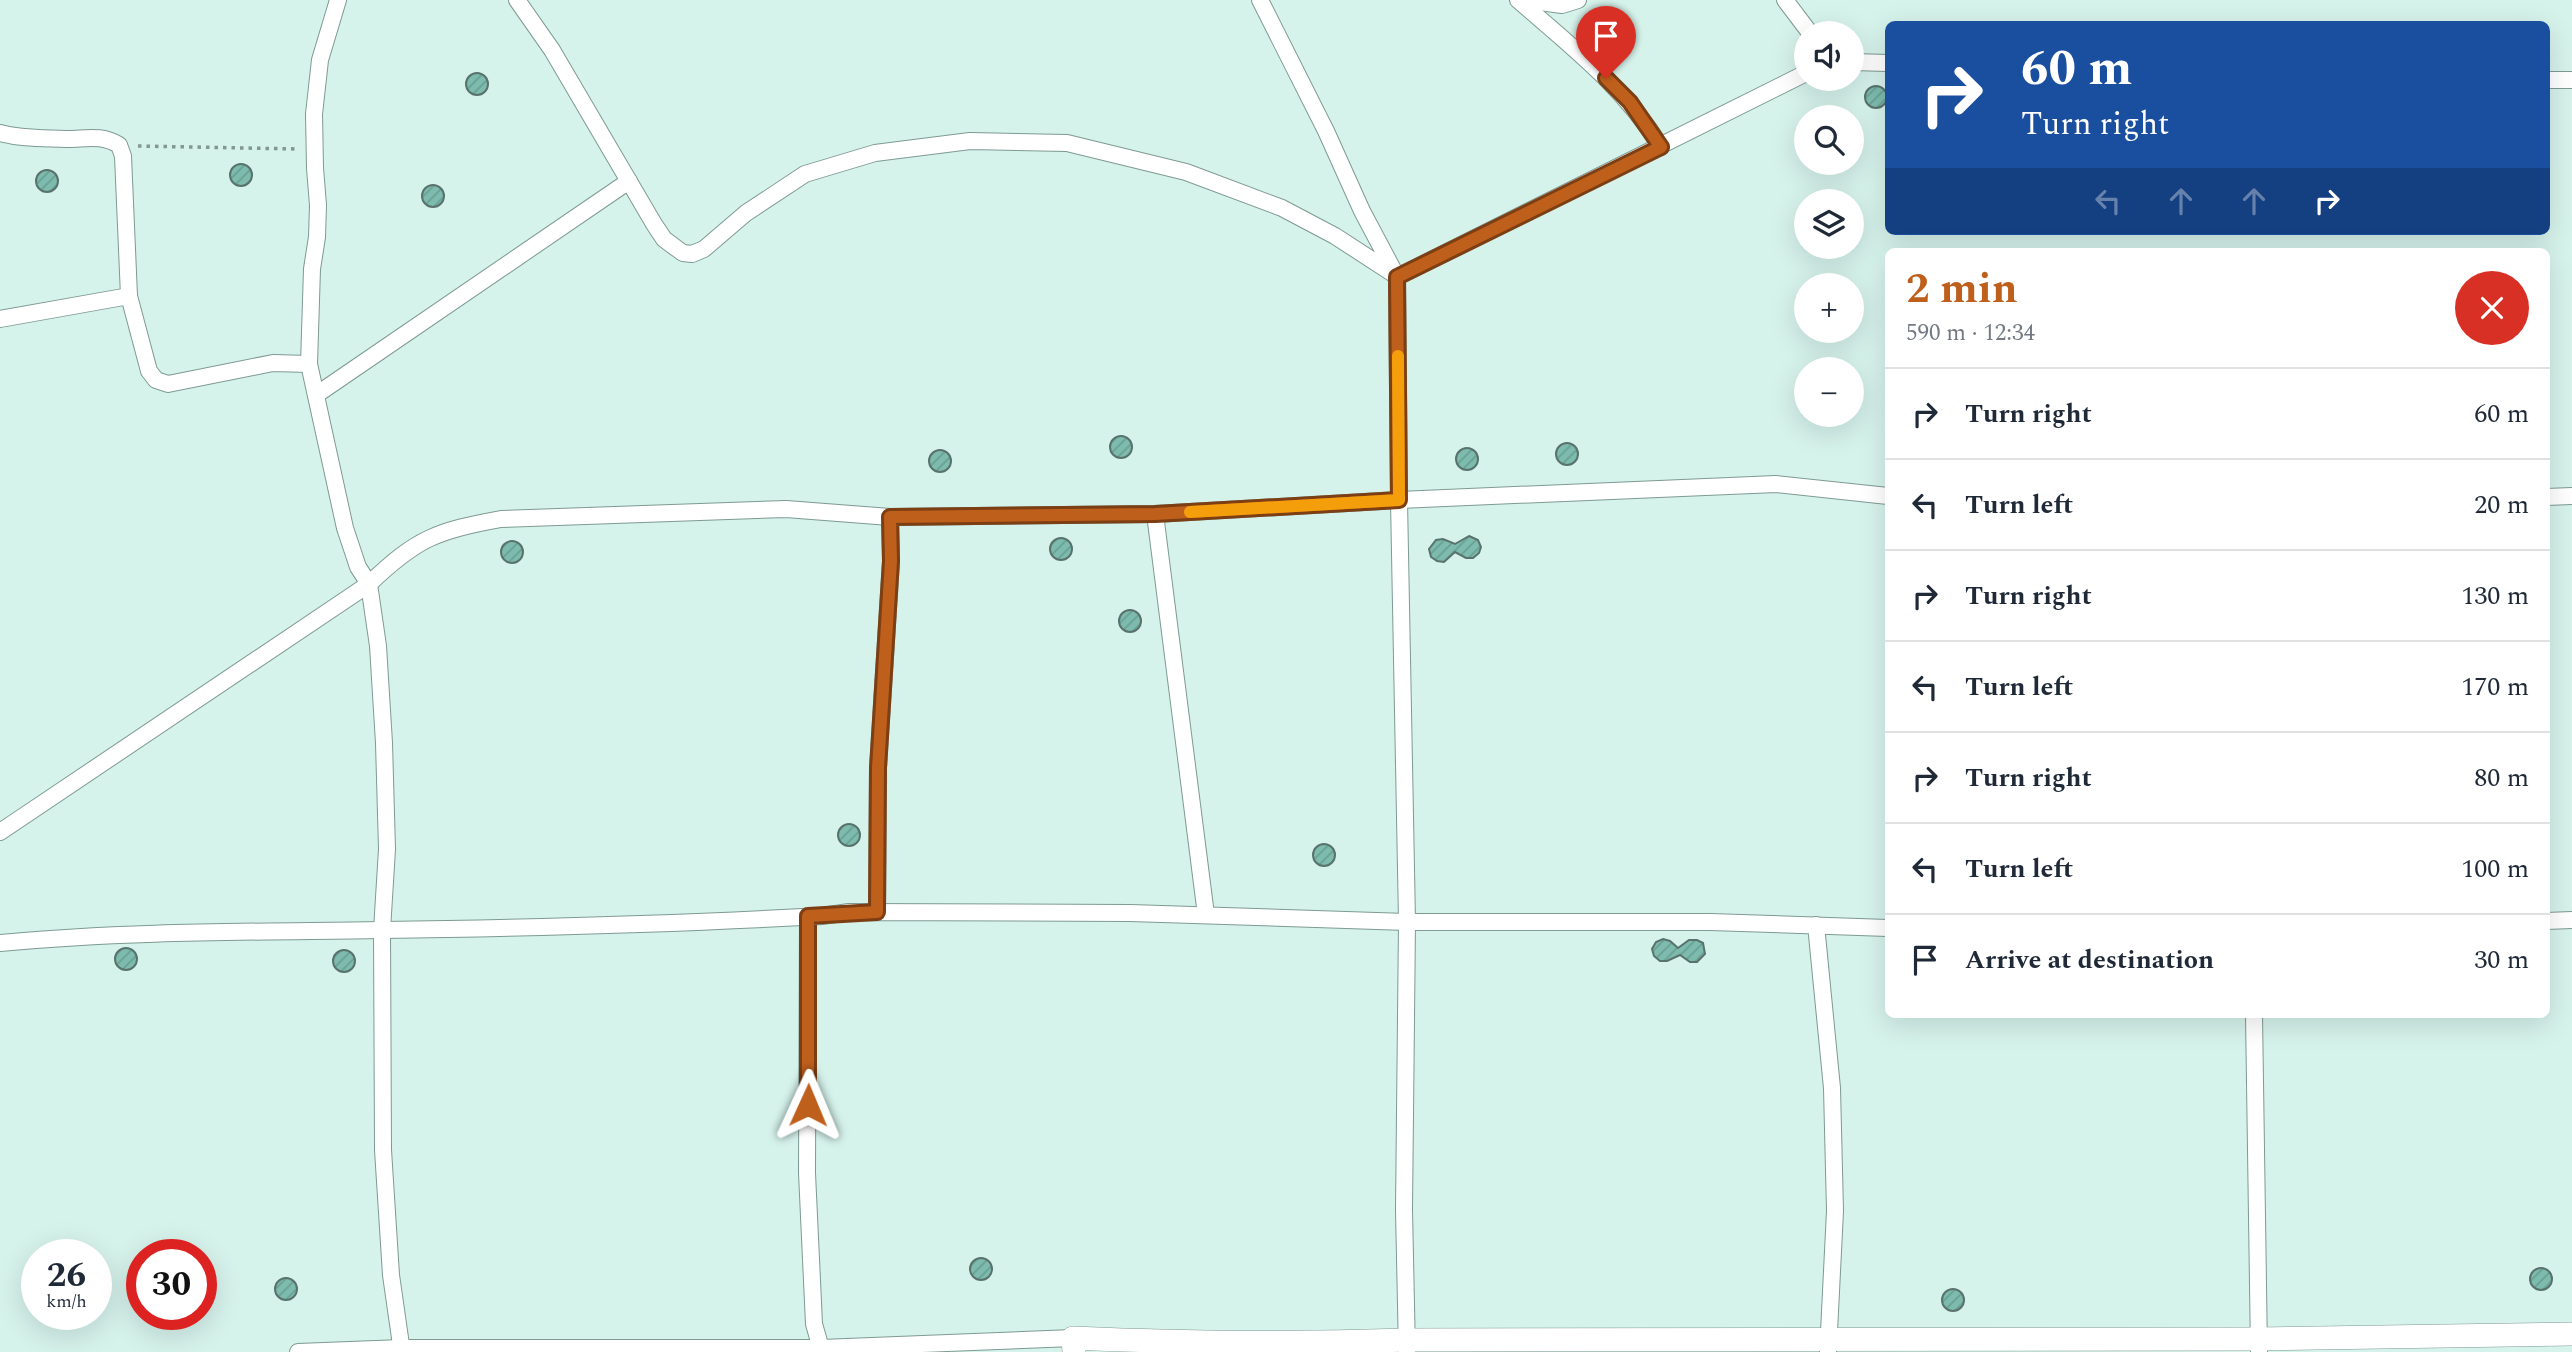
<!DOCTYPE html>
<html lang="en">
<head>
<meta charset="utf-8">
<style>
	body { margin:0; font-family:Spectral,serif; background:#f6f6f7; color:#1f2937; height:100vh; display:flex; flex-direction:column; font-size:26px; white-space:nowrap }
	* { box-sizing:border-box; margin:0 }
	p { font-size:23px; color:#747a83 }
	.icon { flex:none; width:38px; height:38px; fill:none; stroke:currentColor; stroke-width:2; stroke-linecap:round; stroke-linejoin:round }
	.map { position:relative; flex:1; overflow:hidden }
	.sheet { position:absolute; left:1885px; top:248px; width:665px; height:770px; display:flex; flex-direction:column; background:#fff; border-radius:10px; box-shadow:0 7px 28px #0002 }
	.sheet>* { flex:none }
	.banner { position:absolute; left:1885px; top:21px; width:665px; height:214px; border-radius:10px; box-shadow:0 7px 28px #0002; background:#1a4fa0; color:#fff; overflow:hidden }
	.buttons { position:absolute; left:1794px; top:21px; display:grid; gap:14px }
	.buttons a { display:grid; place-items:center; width:70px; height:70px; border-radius:50%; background:#fff; box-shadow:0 7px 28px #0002; font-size:35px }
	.speed { position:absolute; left:21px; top:1239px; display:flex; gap:14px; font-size:35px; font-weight:700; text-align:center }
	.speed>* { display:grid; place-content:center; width:91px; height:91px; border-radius:50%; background:#fff; box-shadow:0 7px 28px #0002; line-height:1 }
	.speed small { font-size:18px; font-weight:400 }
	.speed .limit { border:10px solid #d22; background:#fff; color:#111 }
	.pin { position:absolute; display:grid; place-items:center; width:60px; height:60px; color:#fff; margin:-72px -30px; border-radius:50% 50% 50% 0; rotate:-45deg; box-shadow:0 0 7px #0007 }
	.pin .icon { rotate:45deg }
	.me { position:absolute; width:77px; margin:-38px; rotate:1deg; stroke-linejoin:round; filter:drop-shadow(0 0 5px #0008) }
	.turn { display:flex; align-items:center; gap:24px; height:147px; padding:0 21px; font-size:32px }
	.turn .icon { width:91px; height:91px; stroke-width:2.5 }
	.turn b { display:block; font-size:49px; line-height:60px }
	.lanes { display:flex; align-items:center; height:66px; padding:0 21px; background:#0003; justify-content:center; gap:35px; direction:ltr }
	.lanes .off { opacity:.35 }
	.round { display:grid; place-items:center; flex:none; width:74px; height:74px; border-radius:37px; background:#f6f6f7 }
	.head { display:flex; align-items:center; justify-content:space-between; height:119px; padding:0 21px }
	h1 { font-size:42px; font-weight:700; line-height:52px; color:#bf5f1c }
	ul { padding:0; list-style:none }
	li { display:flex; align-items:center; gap:21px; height:91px; padding:0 21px; border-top:2px solid #e0e1e3 }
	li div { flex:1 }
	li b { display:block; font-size:26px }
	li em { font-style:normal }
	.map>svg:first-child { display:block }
	.building { fill:url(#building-hatch); stroke:#59736c; stroke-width:2 }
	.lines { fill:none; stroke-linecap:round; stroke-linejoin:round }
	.street-casing { stroke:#7e9a93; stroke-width:18 }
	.secondary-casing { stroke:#7e9a93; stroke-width:24 }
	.path { stroke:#829792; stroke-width:3.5; stroke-dasharray:3.5 5; stroke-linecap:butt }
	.street { stroke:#fff; stroke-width:16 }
	.secondary { stroke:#fff; stroke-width:23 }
	.route-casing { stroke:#7c3e12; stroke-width:18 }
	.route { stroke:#bf5f1c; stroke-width:12 }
	.slow { stroke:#f59e0b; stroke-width:12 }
</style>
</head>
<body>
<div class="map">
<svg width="2572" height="1352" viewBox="0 0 2572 1352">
	<defs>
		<pattern id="building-hatch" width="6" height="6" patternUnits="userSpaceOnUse" patternTransform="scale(1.75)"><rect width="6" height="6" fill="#7cbbad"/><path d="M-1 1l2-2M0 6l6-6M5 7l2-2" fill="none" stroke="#6aa094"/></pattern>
	</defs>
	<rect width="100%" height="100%" fill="#d5f2eb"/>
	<g class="building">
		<circle cx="477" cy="84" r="11"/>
		<circle cx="1876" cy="97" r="11"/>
		<circle cx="241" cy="175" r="11"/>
		<circle cx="47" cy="181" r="11"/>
		<circle cx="433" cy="196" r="11"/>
		<circle cx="1121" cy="447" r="11"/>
		<circle cx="1567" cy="454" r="11"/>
		<circle cx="1467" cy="459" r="11"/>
		<circle cx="940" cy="461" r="11"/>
		<path d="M1469 536 1478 540 1481 547 1479 553 1473 558H1466L1455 552 1444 562 1437 561 1431 557 1429 549 1436 540 1443 539 1455 544Z"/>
		<circle cx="1061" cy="549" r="11"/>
		<circle cx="512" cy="552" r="11"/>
		<circle cx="1130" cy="621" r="11"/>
		<circle cx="849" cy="835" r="11"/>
		<circle cx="1324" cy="855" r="11"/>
		<path d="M1663 939 1670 941 1678 948 1689 940H1697L1703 943 1705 954 1697 962H1690L1680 955 1667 961H1660L1654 956 1652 949 1656 942Z"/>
		<circle cx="126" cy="959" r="11"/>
		<circle cx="344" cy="961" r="11"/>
		<circle cx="981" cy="1269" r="11"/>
		<circle cx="2541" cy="1279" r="11"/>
		<circle cx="286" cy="1289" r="11"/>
		<circle cx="1953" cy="1300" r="11"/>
	</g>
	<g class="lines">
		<g class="street-casing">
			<g id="street">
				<path d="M338 0 320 60 314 114 315 168 318 205 317 237 312 269 309 364 345 528 358 567 369 584 378 646 384 743 387 849 382 930 383 1150 391 1275 402 1352"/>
				<path d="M517 0 552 50 654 224 664 239 676 248 683 253 692 254 704 249 746 213 805 174 875 153 970 141 1067 143 1186 172 1282 208 1335 236 1395 275"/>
				<path d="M1260 0 1326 131 1362 211 1397 277 1399 500 1407 922 1404 1210 1407 1352"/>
				<path d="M1518 0C1571 46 1624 87 1661 147"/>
				<path d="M1525 0 1562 5 1578 0"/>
				<path d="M1785 0 1810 33"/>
				<path d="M1852 62 1888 63"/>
				<path d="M2546 80H2572"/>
				<path d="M0 133C21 139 44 138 66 139 86 139 101 134 119 145L123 156 129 296 149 371 156 380 168 384 273 363 309 364"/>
				<path d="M1397 277 1806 73"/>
				<path d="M0 319 129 296"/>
				<path d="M316 395 629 181"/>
				<path d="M2546 497 2572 496"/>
				<path d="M1155 514 1206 915"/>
				<path d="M0 832 369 584C417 538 436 531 501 519L786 509 890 517 1155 514 1399 500 1776 484 1888 496"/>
				<path d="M877 912 878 768 891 561 890 517"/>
				<path d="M808 916 807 1173 814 1324 822 1352"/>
				<path d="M2546 921 2572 920"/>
				<path d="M1816 925 1832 1088 1835 1211 1828 1352"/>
				<path d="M0 943C127 931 254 932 382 930 528 928 675 924 822 916L849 912 1130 913 1407 922H1710L1888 928"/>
				<path d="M2254 1015 2259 1352"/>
				<path d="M298 1352 402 1348H821L1073 1338"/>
			</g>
		</g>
		<g class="secondary-casing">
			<path id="secondary" d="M1074 1352 1073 1338C1185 1343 1295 1344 1407 1340L2259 1339 2572 1334"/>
		</g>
		<path class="path" d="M138 146 298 149"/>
		<use href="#street" class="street"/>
		<use href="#secondary" class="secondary"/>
	</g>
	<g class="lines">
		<g class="route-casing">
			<path id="route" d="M808 1105V916L877 912 878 768 891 561 890 517 1155 514 1399 500 1397 277 1661 147 1630 102 1606 78"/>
		</g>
		<use href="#route" class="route"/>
		<path class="slow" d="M1190 512 1399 500 1398 356"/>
	</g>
</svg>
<div class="buttons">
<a><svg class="icon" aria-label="sound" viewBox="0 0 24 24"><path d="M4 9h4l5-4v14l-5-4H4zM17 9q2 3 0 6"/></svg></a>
<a><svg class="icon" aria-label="search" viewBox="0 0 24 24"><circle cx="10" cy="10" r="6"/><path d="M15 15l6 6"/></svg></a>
<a><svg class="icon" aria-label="layers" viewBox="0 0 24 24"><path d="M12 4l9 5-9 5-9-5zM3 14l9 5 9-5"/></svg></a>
<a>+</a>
<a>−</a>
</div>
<div class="speed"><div>26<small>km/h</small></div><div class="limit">30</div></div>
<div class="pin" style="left:1606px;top:78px;background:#d93025"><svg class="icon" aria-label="arrive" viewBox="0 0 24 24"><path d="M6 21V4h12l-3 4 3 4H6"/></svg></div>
<svg class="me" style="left:808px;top:1105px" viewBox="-20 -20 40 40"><path d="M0-17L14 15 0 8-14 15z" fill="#bf5f1c" stroke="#fff" stroke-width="4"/></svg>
<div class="banner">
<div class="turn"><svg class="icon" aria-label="right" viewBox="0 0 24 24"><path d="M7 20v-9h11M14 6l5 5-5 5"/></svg><div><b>60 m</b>Turn right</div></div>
<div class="lanes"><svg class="icon off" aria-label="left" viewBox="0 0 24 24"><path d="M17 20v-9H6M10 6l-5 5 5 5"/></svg><svg class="icon off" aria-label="ahead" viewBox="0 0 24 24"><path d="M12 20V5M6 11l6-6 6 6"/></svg><svg class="icon off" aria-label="ahead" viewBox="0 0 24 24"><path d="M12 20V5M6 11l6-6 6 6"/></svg><svg class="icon" aria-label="right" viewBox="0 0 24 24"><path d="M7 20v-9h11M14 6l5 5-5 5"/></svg></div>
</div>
<section class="sheet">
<div class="head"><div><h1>2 min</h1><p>590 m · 12:34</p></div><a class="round" style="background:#d93025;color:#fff"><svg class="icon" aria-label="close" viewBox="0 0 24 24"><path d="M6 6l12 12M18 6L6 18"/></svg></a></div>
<ul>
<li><svg class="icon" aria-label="right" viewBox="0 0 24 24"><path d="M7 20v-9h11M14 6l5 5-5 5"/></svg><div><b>Turn right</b></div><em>60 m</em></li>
<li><svg class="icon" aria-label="left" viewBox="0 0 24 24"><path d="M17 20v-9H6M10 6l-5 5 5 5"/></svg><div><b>Turn left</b></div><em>20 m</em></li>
<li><svg class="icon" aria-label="right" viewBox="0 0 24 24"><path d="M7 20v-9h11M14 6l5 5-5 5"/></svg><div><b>Turn right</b></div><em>130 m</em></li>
<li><svg class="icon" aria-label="left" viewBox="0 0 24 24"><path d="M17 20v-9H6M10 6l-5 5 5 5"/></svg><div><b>Turn left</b></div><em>170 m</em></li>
<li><svg class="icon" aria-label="right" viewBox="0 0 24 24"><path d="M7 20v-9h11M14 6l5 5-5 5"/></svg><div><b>Turn right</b></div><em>80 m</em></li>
<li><svg class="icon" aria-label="left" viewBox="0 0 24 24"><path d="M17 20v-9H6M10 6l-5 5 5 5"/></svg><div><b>Turn left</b></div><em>100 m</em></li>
<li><svg class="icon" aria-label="arrive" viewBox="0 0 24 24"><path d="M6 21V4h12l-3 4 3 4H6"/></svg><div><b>Arrive at destination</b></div><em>30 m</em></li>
</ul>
</section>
</div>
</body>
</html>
